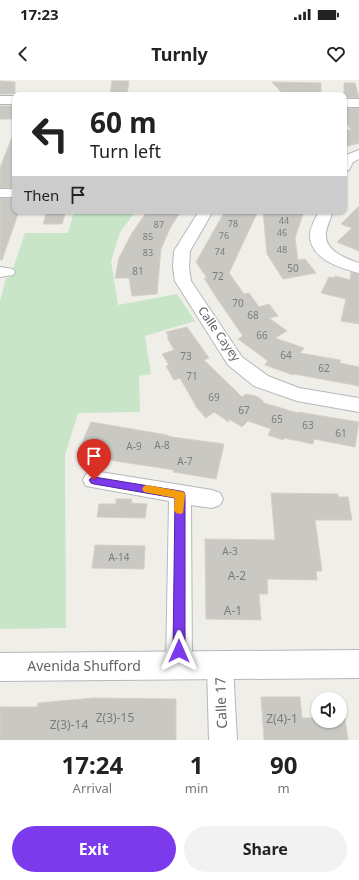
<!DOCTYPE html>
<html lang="en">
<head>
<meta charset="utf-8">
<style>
	body { margin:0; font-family:"Noto Sans",sans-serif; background:#f2f2f2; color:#222; height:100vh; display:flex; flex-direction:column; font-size:15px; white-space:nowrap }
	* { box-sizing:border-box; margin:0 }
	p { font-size:13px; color:#767676 }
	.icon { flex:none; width:22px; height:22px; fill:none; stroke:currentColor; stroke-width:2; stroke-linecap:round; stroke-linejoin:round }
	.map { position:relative; height:660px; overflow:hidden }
	.drawer { display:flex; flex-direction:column; background:#fff; flex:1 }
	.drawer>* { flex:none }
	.top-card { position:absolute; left:12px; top:12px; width:335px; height:122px; border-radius:8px; box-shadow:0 1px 3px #0004; background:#fff; color:#222; overflow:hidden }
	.tools { position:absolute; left:311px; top:612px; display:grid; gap:8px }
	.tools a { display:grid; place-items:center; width:36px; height:36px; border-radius:50%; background:#fff; box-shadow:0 1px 3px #0004; font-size:20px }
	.pin { position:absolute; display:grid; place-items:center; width:34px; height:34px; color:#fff; margin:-41px -17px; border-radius:50% 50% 50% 0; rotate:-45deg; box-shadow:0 0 4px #0007 }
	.pin .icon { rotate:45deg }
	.me { position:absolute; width:44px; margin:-22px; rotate:0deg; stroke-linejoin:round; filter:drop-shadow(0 0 3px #0008) }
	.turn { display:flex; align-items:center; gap:14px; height:84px; padding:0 12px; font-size:18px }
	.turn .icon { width:52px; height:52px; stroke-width:2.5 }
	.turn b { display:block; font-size:28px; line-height:34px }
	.then { display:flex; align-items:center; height:38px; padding:0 12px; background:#0003; gap:8px; font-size:15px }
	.eta { display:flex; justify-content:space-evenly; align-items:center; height:68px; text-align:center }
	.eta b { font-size:24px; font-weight:700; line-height:28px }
	.action { display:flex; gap:8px; margin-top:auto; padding:8px 12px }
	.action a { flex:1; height:46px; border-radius:24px; background:#7c3aed; color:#fff; font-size:16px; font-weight:700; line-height:46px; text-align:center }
	.action a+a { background:#f2f2f2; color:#222 }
	.status { display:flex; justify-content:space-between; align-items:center; height:28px; padding:0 20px; background:#fff; direction:ltr }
	.status svg { height:11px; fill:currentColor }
	header { display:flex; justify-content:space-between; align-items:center; height:52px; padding:0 12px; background:#fff; font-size:18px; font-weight:700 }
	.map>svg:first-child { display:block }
	.green { fill:#c8e5c8 }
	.building { fill:#c9c8c3; stroke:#d4d0c7 }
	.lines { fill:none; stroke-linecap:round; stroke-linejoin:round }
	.street-casing { stroke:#b5b8bb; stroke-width:2 }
	.secondary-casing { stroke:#b5b7bb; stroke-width:2 }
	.street { fill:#fff; fill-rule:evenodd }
	.secondary { fill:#fff; fill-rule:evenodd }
	.route { fill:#7c3aed; stroke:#51269a }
	.slow { fill:#f59e0b }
	.labels { text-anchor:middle; stroke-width:3; stroke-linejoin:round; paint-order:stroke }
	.far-number-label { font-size:9px; fill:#7a7c7e }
	.number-label { font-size:10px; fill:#7a7c7e }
	.street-label { font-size:12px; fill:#606367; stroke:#fff }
	.near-number-label { font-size:12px; fill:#7a7c7e }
	.near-street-label { font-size:14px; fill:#606367; stroke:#fff }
</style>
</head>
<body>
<div class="status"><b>17:23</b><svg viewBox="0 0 49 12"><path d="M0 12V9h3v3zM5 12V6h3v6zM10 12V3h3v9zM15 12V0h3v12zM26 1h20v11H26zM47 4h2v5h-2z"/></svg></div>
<header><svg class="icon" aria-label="back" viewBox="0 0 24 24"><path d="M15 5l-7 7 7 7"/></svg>Turnly<svg class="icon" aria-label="heart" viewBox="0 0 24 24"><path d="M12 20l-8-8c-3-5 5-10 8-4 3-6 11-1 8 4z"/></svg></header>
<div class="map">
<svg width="359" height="660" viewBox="0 0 359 660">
	<rect width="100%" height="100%" fill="#f0eee9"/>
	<path class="green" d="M74 131H136L120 152 111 181 118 225 177 214 195 241 145 256 151 294 139 296 140 332 78 333 65 375 66 548 0 549V221L6 198 10 197 25 153H68Z"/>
	<g class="building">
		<path d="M0 1 15 2V14H0Z"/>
		<path d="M112 1H129L127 15H110Z"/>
		<path d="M272 2 321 3V15H284Z"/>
		<path d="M344 3H355L359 18H344Z"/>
		<rect x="0" y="26" width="15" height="13"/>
		<path d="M344 28H359V63L344 67V50H351L344 39Z"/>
		<path d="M14 52 15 108H0V88Z"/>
		<path d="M0 118H15V131H19L2 180H0Z"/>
		<path d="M359 126V171L337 162 352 148 341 144Z"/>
		<path d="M47 131H66L62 144H43Z"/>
		<path d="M152 131H181L170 148 161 169 157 214 132 216 129 198H115L119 178 132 153 146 133 150 134Z"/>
		<path d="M225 131H258L229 193 244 214 249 213 259 227 269 224 278 236 269 238 287 251 275 258 304 268 300 273 340 280V283L359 287V306L294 294 293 295 265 285 268 281 238 259 243 256 218 220 204 198H207L196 182Z"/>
		<path d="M263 131H304L295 158 298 180 305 179 316 193 283 199 267 174Z"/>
		<path d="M351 192 359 194V244L341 241 346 219 321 213 329 197 334 198 335 196 350 200Z"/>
		<path d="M187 247 209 278 204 280 242 317 246 314 256 316 262 320 264 323 298 333V332L359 342 355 367 314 359 313 364 284 358 283 360 268 355 271 349 248 341 242 347 229 339V342L214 332 206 338 197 328 180 298 174 300 166 286 169 285 162 274 174 270 167 257H169L166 252Z"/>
		<path d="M91 342 167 355H166L172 357 224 364 216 399 173 392 174 390 77 375Z"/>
		<path d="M271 413 338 414V417H348L352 440H315L322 491H316L317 500 267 499 268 514H259L261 540 206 539 205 459 275 460Z"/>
		<path d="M116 419H132L131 423 147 424 145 438 97 437 99 424H116Z"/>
		<path d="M95 465 145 466 144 489 92 488Z"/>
		<path d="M261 617H300L302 638H318V641H340V638H345L348 660H264Z"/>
		<path d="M93 618 176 619V660H0V627H37L38 623Z"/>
	</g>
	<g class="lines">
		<g class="street-casing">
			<g id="street">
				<rect x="0" y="16" width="15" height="8"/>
				<rect x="344" y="19" width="15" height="8"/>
				<path d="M359 70V79L353 82 349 90 344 91V76Z"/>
				<rect x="0" y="109" width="15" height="8"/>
				<path d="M199 131H213L190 171 189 187 191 201 242 277 268 296 299 308 359 318V332L297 321 254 306 228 285 175 201 173 187 174 171Z"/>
				<path d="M319 131H333C331 138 327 145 326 153 324 171 345 178 359 183V193C340 188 310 179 310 155 310 147 316 138 319 131Z"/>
				<path d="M0 187 13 189 15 192 13 195 0 197Z"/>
				<path d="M94 391 212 410 220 413 223 419 220 425 212 428 191 425 192 586 188 595 179 599 170 595 166 586 169 421 86 406 83 400 86 394Z"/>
				<path d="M220 573 229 577 233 586 237 660H209L207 586 211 577Z"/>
			</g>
		</g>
		<g class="secondary-casing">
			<path id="secondary" d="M359 570V598L0 601V573Z"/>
		</g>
		<use href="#street" class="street"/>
		<use href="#secondary" class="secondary"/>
	</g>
	<path class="route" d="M94 397 180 411 184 412 185 415V571L184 575 179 577 175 575 173 571 175 418 94 404 91 403 89 400 91 398Z"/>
	<path class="slow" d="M147 405 184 412 185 415 183 433 180 434 176 433 174 430 175 418 144 412 142 409 144 406Z"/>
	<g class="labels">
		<g class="far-number-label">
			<text x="284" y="144">44</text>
			<text x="233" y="147">78</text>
			<text x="159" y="148">87</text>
			<text x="282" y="156">46</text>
			<text x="224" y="159">76</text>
			<text x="148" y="160">85</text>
			<text x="282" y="173">48</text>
			<text x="220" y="175">74</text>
			<text x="148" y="176">83</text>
		</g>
		<g class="number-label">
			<text x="293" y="192">50</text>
			<text x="138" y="195">81</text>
			<text x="218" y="200">72</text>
			<text x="238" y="227">70</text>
			<text x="253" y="239">68</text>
			<text x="262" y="259">66</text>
			<text x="286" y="279">64</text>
			<text x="186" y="280">73</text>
			<text x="324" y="292">62</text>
			<text x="192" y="300">71</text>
			<text x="214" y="321">69</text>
			<text x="244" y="334">67</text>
			<text x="277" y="343">65</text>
			<text x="308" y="349">63</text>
			<text x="341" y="357">61</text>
			<text x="162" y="369">A-8</text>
			<text x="134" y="370">A-9</text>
			<text x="185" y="385">A-7</text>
			<text x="230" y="475">A-3</text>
			<text x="119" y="481">A-14</text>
		</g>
		<g class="street-label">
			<text transform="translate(219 254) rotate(55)" y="4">Calle Cayey</text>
		</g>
		<g class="near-number-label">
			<text x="237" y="500">A-2</text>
			<text x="233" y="535">A-1</text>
			<text x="115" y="642">Z(3)-15</text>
			<text x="282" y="643">Z(4)-1</text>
			<text x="69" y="649">Z(3)-14</text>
		</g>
		<g class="near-street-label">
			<text x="84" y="591">Avenida Shufford</text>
			<text transform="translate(221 623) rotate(-92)" y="5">Calle 17</text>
		</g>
	</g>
</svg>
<div class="tools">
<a><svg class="icon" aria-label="sound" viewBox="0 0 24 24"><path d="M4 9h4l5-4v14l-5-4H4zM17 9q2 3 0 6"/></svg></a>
</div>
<div class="pin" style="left:94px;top:400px;background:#d93025"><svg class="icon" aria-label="arrive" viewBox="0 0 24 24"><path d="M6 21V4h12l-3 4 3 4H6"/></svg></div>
<svg class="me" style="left:179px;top:571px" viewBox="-20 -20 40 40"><path d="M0-17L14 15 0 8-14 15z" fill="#7c3aed" stroke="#fff" stroke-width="4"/></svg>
<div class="top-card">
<div class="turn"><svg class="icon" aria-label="left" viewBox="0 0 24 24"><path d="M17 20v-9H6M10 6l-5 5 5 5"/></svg><div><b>60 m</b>Turn left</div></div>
<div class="then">Then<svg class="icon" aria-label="arrive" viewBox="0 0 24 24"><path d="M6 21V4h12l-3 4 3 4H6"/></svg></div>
</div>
</div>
<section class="drawer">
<div class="eta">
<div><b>17:24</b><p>Arrival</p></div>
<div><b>1</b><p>min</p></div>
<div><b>90</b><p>m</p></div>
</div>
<div class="action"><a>Exit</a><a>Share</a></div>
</section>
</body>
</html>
